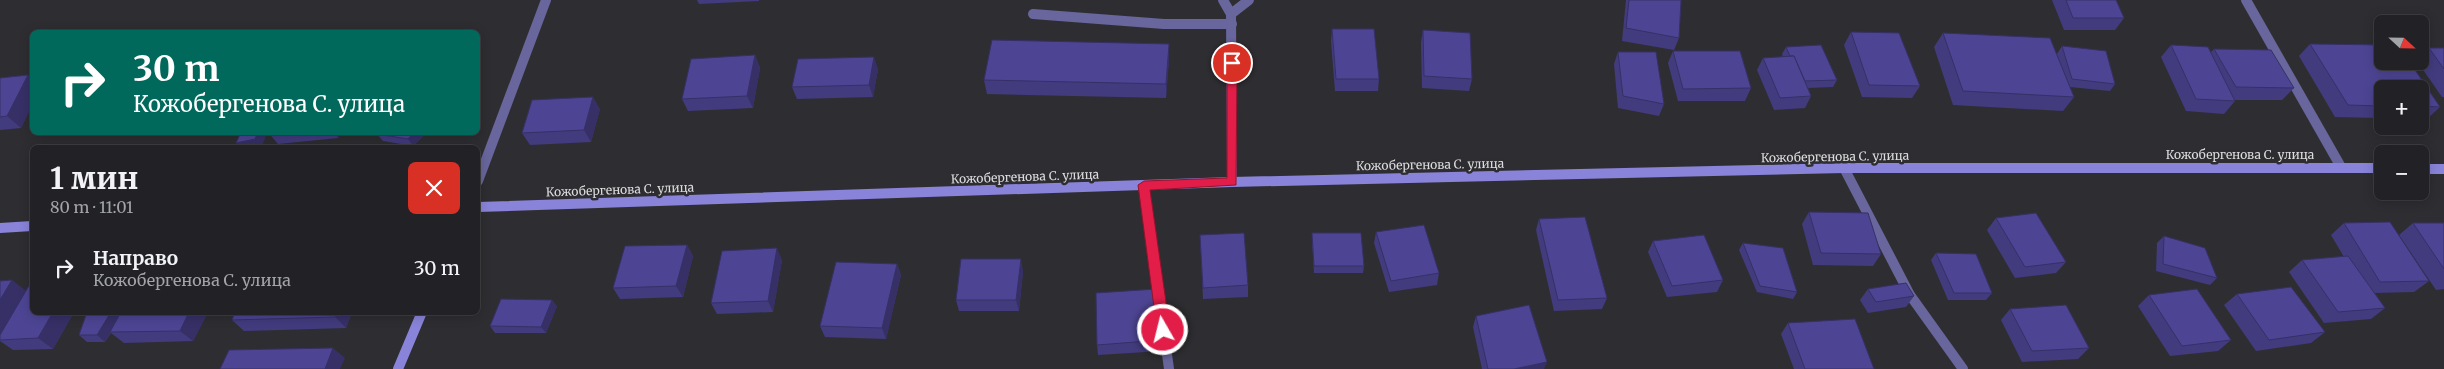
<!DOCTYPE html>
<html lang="ru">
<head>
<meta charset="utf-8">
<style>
	body { margin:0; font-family:Merriweather,serif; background:#2e2f32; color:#f1f3f6; height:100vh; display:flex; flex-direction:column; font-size:19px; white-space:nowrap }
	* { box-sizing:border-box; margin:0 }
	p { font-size:16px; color:#a2a4a7 }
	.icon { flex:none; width:28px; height:28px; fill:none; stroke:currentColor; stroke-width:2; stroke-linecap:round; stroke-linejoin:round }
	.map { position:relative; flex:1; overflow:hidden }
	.panel { position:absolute; left:30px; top:145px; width:450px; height:170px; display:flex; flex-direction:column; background:#222226; border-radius:8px; box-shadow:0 2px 12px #0003,0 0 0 1px #3f3f43 }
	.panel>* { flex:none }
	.banner { position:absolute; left:30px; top:30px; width:450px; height:105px; border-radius:8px; box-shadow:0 2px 12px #0003,0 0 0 1px #3f3f43; background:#00695c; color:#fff; overflow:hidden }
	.needle { width:32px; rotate:112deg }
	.controls { position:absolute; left:2374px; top:15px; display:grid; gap:10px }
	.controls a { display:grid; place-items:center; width:55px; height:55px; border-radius:8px; background:#222226; box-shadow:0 2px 12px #0003,0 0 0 1px #3f3f43; font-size:25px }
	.pin { position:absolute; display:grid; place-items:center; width:42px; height:42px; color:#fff; margin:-21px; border:2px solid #fff; border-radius:50%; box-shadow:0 1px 5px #0007 }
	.me { position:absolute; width:55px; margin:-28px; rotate:352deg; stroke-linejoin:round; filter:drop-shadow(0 0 4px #0008) }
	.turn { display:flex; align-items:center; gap:18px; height:105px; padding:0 20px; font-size:22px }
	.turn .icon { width:65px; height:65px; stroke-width:2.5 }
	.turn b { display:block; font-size:35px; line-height:42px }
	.round { display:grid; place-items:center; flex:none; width:52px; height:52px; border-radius:8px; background:#2e2f32 }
	.summary { display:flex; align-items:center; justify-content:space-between; height:85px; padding:0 20px }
	h1 { font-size:30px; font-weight:700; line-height:38px }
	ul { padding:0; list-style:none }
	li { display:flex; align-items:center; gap:15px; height:75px; padding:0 20px }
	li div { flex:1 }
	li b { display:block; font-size:19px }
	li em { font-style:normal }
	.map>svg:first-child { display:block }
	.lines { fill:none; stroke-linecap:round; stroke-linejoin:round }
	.lane { stroke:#68669c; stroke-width:10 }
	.street { stroke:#68669c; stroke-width:10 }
	.secondary { stroke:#8984d9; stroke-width:10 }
	.wall { fill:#423b7e }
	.shaded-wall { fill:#363067 }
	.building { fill:#4d4593; stroke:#363067 }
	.route { fill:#e11d48; stroke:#92132f }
	.labels { text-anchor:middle; stroke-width:5; stroke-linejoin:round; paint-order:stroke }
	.street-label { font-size:12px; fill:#dddddf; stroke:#2e2e32 }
</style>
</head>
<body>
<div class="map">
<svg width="2444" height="369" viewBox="0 0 2444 369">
	<rect width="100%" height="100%" fill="#2e2e32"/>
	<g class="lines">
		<path class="lane" d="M1033 14 1164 24H1232"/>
		<g class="street">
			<path d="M1223 0 1231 14"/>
			<path d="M2246 0 2341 167"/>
			<path d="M1844 168 1910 295 1963 369"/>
			<path d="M478 181 546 0"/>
			<path d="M1232 182 1231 14 1249 0"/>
			<path d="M1144 185 1169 369"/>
		</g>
		<g class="secondary">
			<path d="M2420 169H2444"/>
			<path d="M478 207 1232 182 1844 168H2382"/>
			<path d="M0 228 32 226"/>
			<path d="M398 369 422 312"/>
		</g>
	</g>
	<g class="wall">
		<path d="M697 0H759V1L699 4Z"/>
		<path d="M1626 0H1681L1679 38 1674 50 1622 41Z"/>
		<path d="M2052 0H2116L2124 18 2115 30H2064Z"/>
		<path d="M1332 29 1379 79 1378 91H1335L1331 41Z"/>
		<path d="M1423 30 1472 79 1469 91 1422 88 1421 42Z"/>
		<path d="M1851 32 1920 86 1912 98 1862 97 1844 45Z"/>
		<path d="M1943 33 2057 54 2062 46 2115 84 2110 91 2070 87 2074 97 2063 111 1953 105 1934 47Z"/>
		<path d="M1169 44V59L1166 98 987 94 984 80Z"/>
		<path d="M2310 44 2382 45V61H2409L2440 107 2427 119H2420V89H2382V118L2335 117 2299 56Z"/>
		<path d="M2171 45 2211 52 2214 49 2294 88 2282 100H2234L2235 101 2224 114 2186 111 2161 57Z"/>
		<path d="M1786 47 1837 80 1833 87 1808 88 1811 96 1805 108 1774 110 1757 70 1763 58 1783 57 1782 54Z"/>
		<path d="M2429 48H2444V97H2442L2417 61H2420V56Z"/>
		<path d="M1673 51 1751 88 1745 101H1678L1668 63Z"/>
		<path d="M1618 52 1664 104 1659 116 1618 108 1614 64Z"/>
		<path d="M755 55 760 68 753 108 688 111 682 99Z"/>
		<path d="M878 69 873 97 797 99 792 87Z"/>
		<path d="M0 78 32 79V105L21 128 0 130Z"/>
		<path d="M600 109 591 142 530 145 522 133Z"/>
		<path d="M159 132H174L173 136 162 135Z"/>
		<path d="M268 132H340L338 138 278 144Z"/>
		<path d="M427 132 413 146 383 141 377 134Z"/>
		<path d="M1809 212 1881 254 1873 266 1813 265 1802 224Z"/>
		<path d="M1996 218 2066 262 2056 273 2015 278 1987 230Z"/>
		<path d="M1539 219 1607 298 1602 309 1554 311 1536 230Z"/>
		<path d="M2344 223 2429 281 2414 292 2374 293 2385 308 2371 319 2324 323 2289 272 2302 260 2344 257 2331 235Z"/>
		<path d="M2413 223H2444V289L2436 290 2399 235Z"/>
		<path d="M1376 232 1439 273 1437 285 1389 292 1374 243Z"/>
		<path d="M1312 233 1364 266 1363 273H1314L1312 240Z"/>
		<path d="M1200 235 1248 285V297L1203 299Z"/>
		<path d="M2164 236 2217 278 2210 285 2156 271 2157 243Z"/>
		<path d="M1653 241 1723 280 1717 292 1667 297 1648 252Z"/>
		<path d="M1743 243 1797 292 1793 299 1757 292 1739 250Z"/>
		<path d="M687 245 693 256 683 297 620 299 613 288Z"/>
		<path d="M1936 253 1992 293 1986 300H1948L1931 260Z"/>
		<path d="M782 260 773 312 717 314 711 303Z"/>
		<path d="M897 264 901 275 886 339 825 337 820 326Z"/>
		<path d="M1023 271 1019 311H959L956 300Z"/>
		<path d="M0 281 26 291 32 312H74L53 349 13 350 0 341Z"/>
		<path d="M1157 289 1162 351 1098 355 1097 345Z"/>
		<path d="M1868 289 1914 296 1906 307 1868 313 1860 300Z"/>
		<path d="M2237 294 2325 332 2311 343 2256 351 2224 305Z"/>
		<path d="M2149 295 2231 340 2218 351 2170 356 2138 306Z"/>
		<path d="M557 306 546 333H495L490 326Z"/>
		<path d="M2010 309 2089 348 2078 359 2022 362 2001 320Z"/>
		<path d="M208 312 193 341 124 343 111 333 105 342H87L79 335Z"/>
		<path d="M352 312 346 328 244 331 232 320Z"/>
		<path d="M1476 316 1544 369H1482L1473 327Z"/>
		<path d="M1788 323 1874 369H1794L1781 334Z"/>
	</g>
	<g class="shaded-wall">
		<path d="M1169 44V59L1166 98V84Z"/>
		<path d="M755 55 760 68 753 108 747 96Z"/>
		<path d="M874 57 878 69 873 97 869 85Z"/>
		<path d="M28 75 32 79V105L21 128 7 116Z"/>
		<path d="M593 97 600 109 591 142 584 130Z"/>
		<path d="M169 132H174L173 136Z"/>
		<path d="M258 132 267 133 262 146 254 148H240L236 143Z"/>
		<path d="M334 132H340L338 138Z"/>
		<path d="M414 132H427L413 146 408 139Z"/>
		<path d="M687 245 693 256 683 297 676 286Z"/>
		<path d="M777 248 782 260 773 312 768 301Z"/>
		<path d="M1021 259 1023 271 1019 311 1016 300Z"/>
		<path d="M897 264 901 275 886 339 882 328Z"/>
		<path d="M12 280 26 291 0 336V300Z"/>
		<path d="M552 300 557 306 546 333 541 327Z"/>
		<path d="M53 312H74L53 349 38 338Z"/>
		<path d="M111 312H123L105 342 97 335Z"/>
		<path d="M189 312H208L193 341 180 331Z"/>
		<path d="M337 312H352L346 328 335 317Z"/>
		<path d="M333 348 345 358 340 369H325Z"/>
		<path d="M1547 362 1544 369H1514Z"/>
	</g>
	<g class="building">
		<path d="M1629 0H1681L1679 38 1626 28Z"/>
		<path d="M2066 0H2116L2124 18H2073Z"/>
		<path d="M1332 29H1374L1379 79H1336Z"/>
		<path d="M1423 30 1470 33 1472 79 1424 76Z"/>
		<path d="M1851 32 1899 33 1920 86 1869 85Z"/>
		<path d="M1943 33 2050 38 2074 97 1963 91Z"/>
		<path d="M992 40 1169 44 1166 84 984 80Z"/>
		<path d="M2310 44 2382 45V61H2409L2440 107 2420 106V89H2382V106L2348 105Z"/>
		<path d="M1821 45 1837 80 1805 81 1794 56H1790L1786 47Z"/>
		<path d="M2171 45 2208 47 2235 101 2196 99Z"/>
		<path d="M2062 46 2106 51 2115 84 2072 79Z"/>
		<path d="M2429 48H2444V69Z"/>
		<path d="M2214 49 2271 50 2294 88 2236 87Z"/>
		<path d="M1673 51H1740L1751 88 1683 89Z"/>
		<path d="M1618 52H1656L1664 104 1623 96Z"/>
		<path d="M755 55 747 96 682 99 691 59Z"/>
		<path d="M1794 56 1811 96 1780 98 1763 58Z"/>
		<path d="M874 57 869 85 792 87 798 59Z"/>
		<path d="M28 75 7 116 0 117V78Z"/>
		<path d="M593 97 584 130 522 133 532 100Z"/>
		<path d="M241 132H258L255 139 236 143Z"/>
		<path d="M377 132H414L408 139 377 134Z"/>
		<path d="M1809 212 1868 213 1881 254 1821 253Z"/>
		<path d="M2036 213 2066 262 2025 267 1996 218Z"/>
		<path d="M1585 217 1607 298 1558 300 1539 219Z"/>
		<path d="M2390 222 2429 281 2380 282 2344 223Z"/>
		<path d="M2413 223H2444V269Z"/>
		<path d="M1424 225 1439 273 1391 281 1376 232Z"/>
		<path d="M1244 233 1248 285 1203 288 1200 235Z"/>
		<path d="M1312 233H1361L1364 266H1314Z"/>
		<path d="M1704 235 1723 280 1672 286 1653 241Z"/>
		<path d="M2164 236 2205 248 2217 278 2163 264Z"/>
		<path d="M1743 243 1783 248 1797 292 1760 286Z"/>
		<path d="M687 245 676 286 613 288 625 246Z"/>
		<path d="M777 248 768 301 711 303 722 251Z"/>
		<path d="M1936 253 1976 254 1992 293H1954Z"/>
		<path d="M2348 256 2385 308 2338 312 2302 260Z"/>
		<path d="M961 259H1021L1016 300H956Z"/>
		<path d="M836 262 897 264 882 328 820 326Z"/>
		<path d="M12 280 0 300V281Z"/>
		<path d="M1906 283 1914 296 1876 302 1868 289Z"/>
		<path d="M30 284H32V312H53L38 338 0 340V335Z"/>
		<path d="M2291 287 2325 332 2269 340 2237 294Z"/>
		<path d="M1157 289 1161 340 1097 345 1096 293Z"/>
		<path d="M2197 289 2231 340 2182 346 2149 295Z"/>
		<path d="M501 299 552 300 541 327 490 326Z"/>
		<path d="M1529 305 1547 362 1514 369H1488L1476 316Z"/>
		<path d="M2066 305 2089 348 2032 351 2010 309Z"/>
		<path d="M87 312H111L97 335H79Z"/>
		<path d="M121 312H189L180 331 110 332Z"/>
		<path d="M235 312H337L335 317 232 320Z"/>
		<path d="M1855 319 1874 369H1805L1788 323Z"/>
		<path d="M333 348 325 369H220L229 350Z"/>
	</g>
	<path class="route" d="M1232 59 1237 63 1236 185 1150 190 1170 330 1163 335 1157 330 1138 185 1144 181 1227 178V63Z"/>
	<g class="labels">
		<g class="street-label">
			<text x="2240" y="159">Кожобергенова С. улица</text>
			<text transform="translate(1835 157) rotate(-1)" y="4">Кожобергенова С. улица</text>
			<text transform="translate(1430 165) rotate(-1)" y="4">Кожобергенова С. улица</text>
			<text transform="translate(1025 177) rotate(-2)" y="4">Кожобергенова С. улица</text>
			<text transform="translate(620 190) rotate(-2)" y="4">Кожобергенова С. улица</text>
		</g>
	</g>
</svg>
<div class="controls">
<a><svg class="needle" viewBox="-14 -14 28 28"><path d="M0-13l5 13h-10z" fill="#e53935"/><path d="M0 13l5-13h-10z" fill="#a2a4a7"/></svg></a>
<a>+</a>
<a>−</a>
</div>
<div class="pin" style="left:1232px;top:63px;background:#d93025"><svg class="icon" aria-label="arrive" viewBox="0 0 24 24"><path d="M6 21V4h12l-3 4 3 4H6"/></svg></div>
<svg class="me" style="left:1163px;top:330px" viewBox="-20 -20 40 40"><circle r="17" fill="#e11d48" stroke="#fff" stroke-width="3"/><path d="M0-11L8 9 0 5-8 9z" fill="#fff"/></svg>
<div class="banner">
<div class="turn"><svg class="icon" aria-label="right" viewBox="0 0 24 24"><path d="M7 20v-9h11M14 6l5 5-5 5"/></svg><div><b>30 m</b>Кожобергенова С. улица</div></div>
</div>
<section class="panel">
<div class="summary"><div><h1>1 мин</h1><p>80 m · 11:01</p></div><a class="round" style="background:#d93025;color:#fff"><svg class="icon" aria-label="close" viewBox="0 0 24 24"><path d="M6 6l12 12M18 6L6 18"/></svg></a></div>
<ul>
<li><svg class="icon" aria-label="right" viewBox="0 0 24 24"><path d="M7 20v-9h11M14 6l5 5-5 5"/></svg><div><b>Направо</b><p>Кожобергенова С. улица</p></div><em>30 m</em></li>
</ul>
</section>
</div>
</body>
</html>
